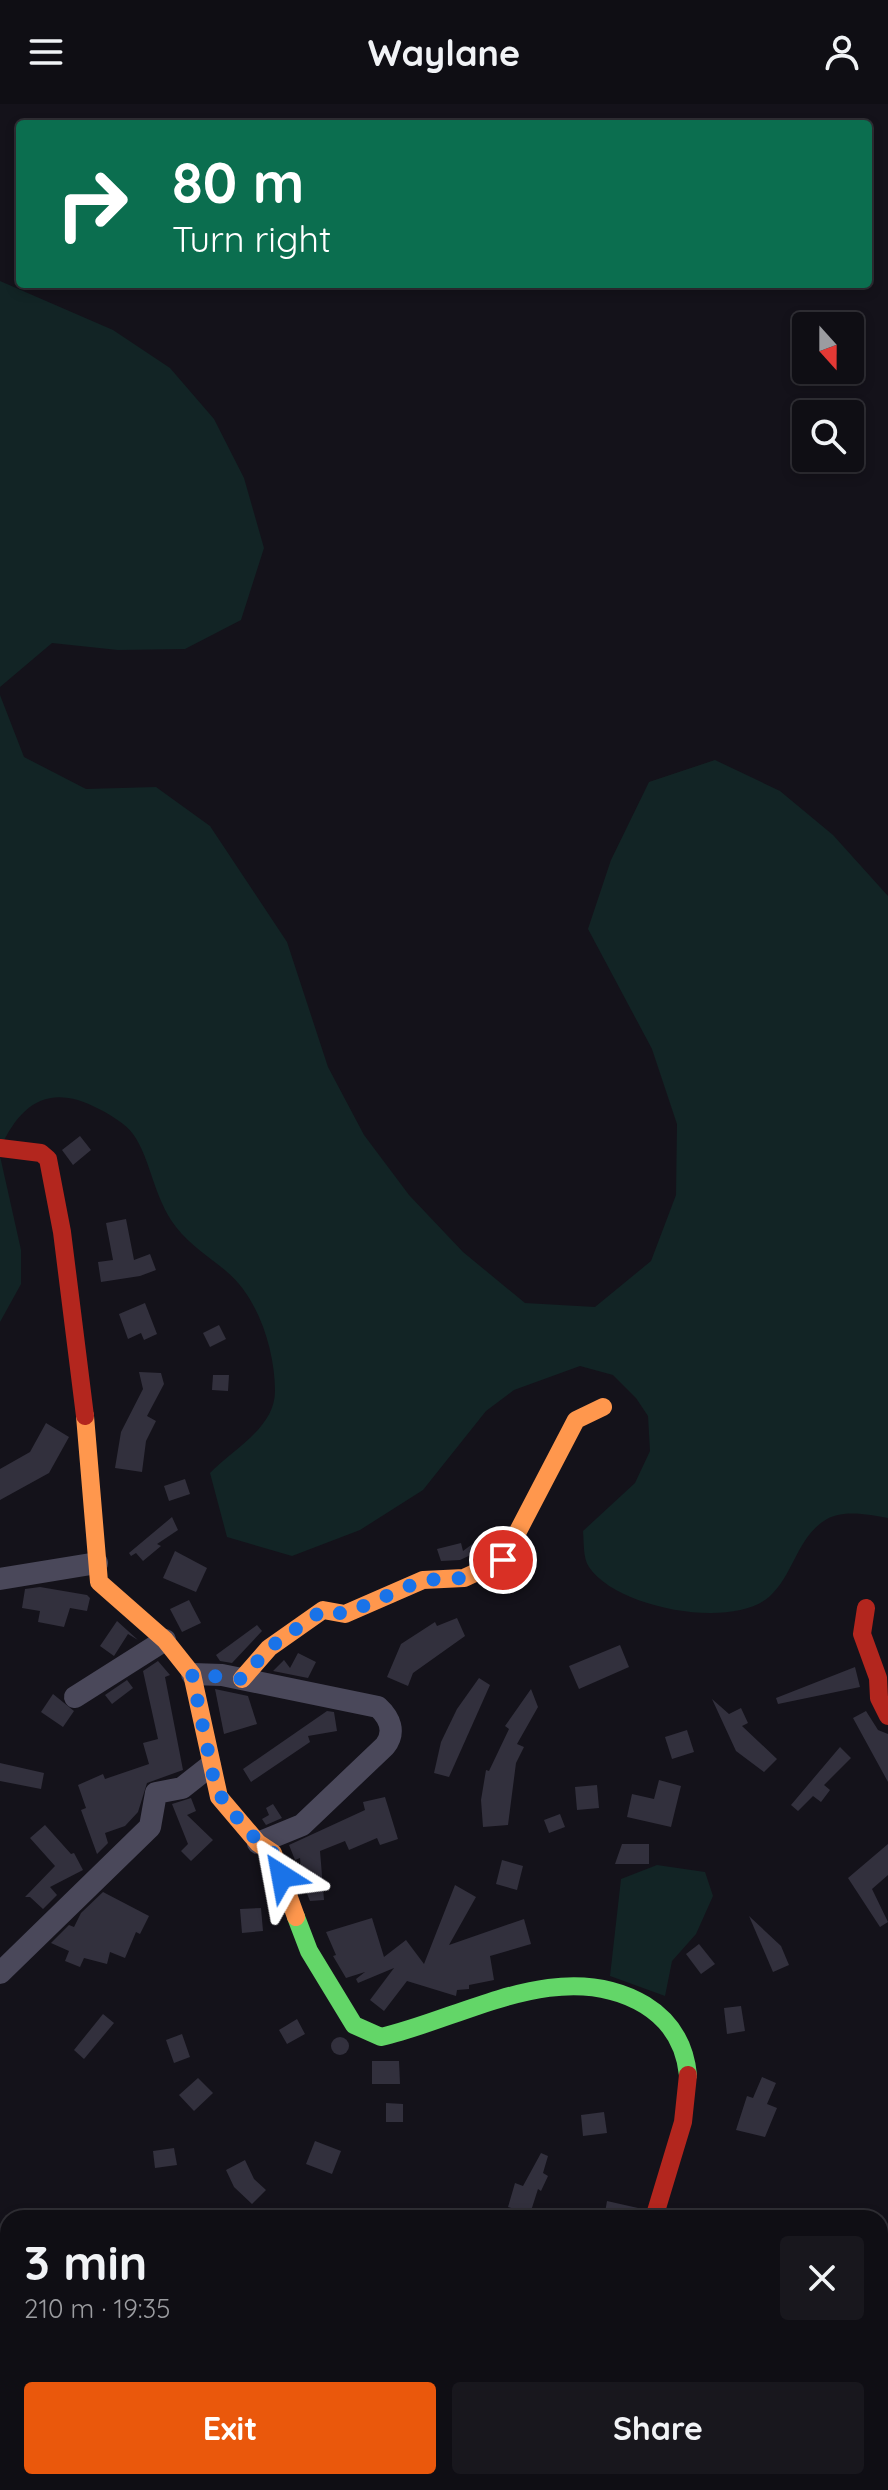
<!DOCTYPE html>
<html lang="en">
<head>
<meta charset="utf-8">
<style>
	body { margin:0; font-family:Quicksand,sans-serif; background:#18171d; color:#f1f3f6; height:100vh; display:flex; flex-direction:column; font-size:30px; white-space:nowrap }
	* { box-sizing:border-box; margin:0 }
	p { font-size:26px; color:#9b9ca0 }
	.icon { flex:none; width:44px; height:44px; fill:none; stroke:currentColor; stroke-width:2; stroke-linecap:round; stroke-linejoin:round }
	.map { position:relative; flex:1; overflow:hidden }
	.side { position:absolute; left:0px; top:2106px; width:888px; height:280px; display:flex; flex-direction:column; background:#0f0e14; border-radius:24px 24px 0 0; box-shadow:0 4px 12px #0003,0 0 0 2px #2f2e34 }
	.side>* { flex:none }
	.hud { position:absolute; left:16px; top:16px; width:856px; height:168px; border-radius:8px; box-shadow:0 4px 12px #0003,0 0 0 2px #2f2e34; background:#0b6e4f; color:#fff; overflow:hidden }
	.needle { width:52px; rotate:159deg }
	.buttons { position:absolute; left:792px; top:208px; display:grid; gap:16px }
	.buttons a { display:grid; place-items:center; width:72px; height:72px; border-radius:8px; background:#0f0e14; box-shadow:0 4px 12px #0003,0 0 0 2px #2f2e34; font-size:40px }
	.pin { position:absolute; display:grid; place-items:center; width:68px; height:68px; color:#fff; margin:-34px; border:4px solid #fff; border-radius:50%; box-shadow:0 2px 8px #0007 }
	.me { position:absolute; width:88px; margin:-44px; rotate:326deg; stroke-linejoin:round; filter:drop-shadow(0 0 6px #0008) }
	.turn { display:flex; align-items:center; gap:28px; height:168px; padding:0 24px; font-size:36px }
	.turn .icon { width:104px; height:104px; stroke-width:2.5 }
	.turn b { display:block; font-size:56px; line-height:68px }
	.round { display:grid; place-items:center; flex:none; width:84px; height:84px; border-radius:8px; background:#18171d }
	.overview { display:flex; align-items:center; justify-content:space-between; height:136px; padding:0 24px }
	h1 { font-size:48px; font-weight:700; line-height:60px }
	.action { display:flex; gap:16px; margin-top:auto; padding:16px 24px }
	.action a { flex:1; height:92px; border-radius:8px; background:#ea580c; color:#fff; font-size:32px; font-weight:700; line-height:92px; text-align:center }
	.action a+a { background:#18171d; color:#f1f3f6 }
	header { display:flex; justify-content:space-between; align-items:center; height:104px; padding:0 24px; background:#0f0e14; font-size:36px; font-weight:700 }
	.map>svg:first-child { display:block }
	.green { fill:#122425 }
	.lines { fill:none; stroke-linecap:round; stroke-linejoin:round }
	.stream { stroke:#0f1934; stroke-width:6 }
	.building { fill:#32303d }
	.street { stroke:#4a485a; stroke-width:22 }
	.fast { stroke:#63d668; stroke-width:18 }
	.slow { stroke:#ff974d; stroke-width:18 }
	.jam { stroke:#b3261e; stroke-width:18 }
	.route { stroke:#1a73e8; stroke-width:14; stroke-dasharray:0 25.2 }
</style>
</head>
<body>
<header><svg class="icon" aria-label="menu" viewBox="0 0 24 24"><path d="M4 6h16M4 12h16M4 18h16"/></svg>Waylane<svg class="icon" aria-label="person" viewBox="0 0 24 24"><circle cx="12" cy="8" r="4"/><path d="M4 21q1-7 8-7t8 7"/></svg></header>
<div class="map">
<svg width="888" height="2386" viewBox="0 0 888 2386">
	<rect width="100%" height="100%" fill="#14121a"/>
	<g class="green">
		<path d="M0 177 113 226 170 264 214 315 244 374 264 444 241 516 185 545 118 546 52 539 0 583Z"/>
		<path d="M0 591 24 653 86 685 156 683 210 722 287 838 328 963 364 1031 409 1091 463 1148 525 1199 595 1203 651 1157 676 1091 677 1020 652 945 588 825 611 756 649 678 715 656 780 687 833 731 888 792V1414C870 1411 845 1405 827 1415 797 1432 794 1471 769 1493 731 1526 616 1504 589 1463 583 1455 584 1438 583 1427L635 1379 650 1347 648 1312 636 1294 613 1271 580 1262 514 1286 486 1307 423 1386 360 1426 292 1452 227 1433 210 1369C233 1345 275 1324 275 1287 275 1246 258 1193 226 1167 208 1152 191 1142 176 1123 153 1093 151 1055 133 1030 126 1020 109 1010 99 1005 50 979 21 998 0 1045Z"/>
		<path d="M0 1052 21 1146V1180L0 1218Z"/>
		<path d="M657 1761 705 1768 713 1792 696 1830 672 1857 665 1892 610 1872 621 1775Z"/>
	</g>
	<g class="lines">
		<g class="stream">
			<path d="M0 2254 8 2260"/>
			<path d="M159 2378 168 2386"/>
		</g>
	</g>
	<g class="building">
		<path d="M80 1032 91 1046 73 1061 62 1046Z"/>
		<path d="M126 1115 134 1156 150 1150 156 1166 140 1172 101 1178 98 1158 113 1156 106 1119Z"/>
		<path d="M145 1199 157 1230 144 1236 141 1229 128 1235 119 1210Z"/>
		<path d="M219 1221 226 1235 210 1243 203 1229Z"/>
		<path d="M139 1268 161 1269 164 1280 147 1312 156 1317 146 1337 142 1368 115 1364 121 1328 143 1285Z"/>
		<path d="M213 1271H229L228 1287 212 1286Z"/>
		<path d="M46 1319 69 1333 49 1369 0 1396V1365L30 1348Z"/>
		<path d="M185 1375 190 1390 169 1397 164 1382Z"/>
		<path d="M172 1413 178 1426 157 1440 161 1442 143 1457 136 1449 131 1452 129 1449Z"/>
		<path d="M490 1427 495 1433 490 1442 460 1456 441 1457 437 1445 461 1439 463 1447Z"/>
		<path d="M175 1447 207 1464 196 1488 163 1474Z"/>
		<path d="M40 1483 87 1491 90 1494 87 1507 70 1504 64 1523 38 1518 40 1507 22 1504 25 1485Z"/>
		<path d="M189 1496 201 1519 182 1528 170 1505Z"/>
		<path d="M457 1514 465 1532 413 1569 408 1582 387 1573 401 1540 435 1518 437 1522Z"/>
		<path d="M117 1517 138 1536 128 1530 114 1552 100 1542Z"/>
		<path d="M257 1521 262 1527 232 1559 220 1557 216 1551Z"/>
		<path d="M620 1541 629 1563 579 1585 569 1562Z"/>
		<path d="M298 1549 316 1558 308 1574 273 1567 284 1556 290 1564Z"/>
		<path d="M158 1557 170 1571 165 1573 183 1666 147 1679 138 1708 125 1722 105 1729 108 1739 97 1750 81 1706 86 1704 78 1681 103 1670 105 1675 149 1660 143 1639 158 1635 143 1567Z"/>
		<path d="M855 1563 860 1583 778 1600 776 1594Z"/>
		<path d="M479 1574 490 1581 449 1673 434 1669 441 1638 457 1605Z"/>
		<path d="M127 1576 133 1584 112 1600 105 1591Z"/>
		<path d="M215 1585 248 1592 257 1620 224 1630Z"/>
		<path d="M531 1585 538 1603 517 1640 524 1643 516 1659 508 1721 483 1723 481 1696 486 1666 489 1667 509 1625 505 1622Z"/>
		<path d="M53 1590 74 1607 63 1623 41 1608Z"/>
		<path d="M712 1595 729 1610 741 1604 748 1619 742 1622 777 1655 764 1668 736 1647Z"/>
		<path d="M327 1607 334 1608 337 1627 308 1632 310 1638 251 1678 243 1665Z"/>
		<path d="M866 1607 878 1626 888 1630V1678L853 1614Z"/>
		<path d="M687 1626 694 1648 672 1655 665 1633Z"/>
		<path d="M840 1643 851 1654 824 1681 830 1686 821 1698 813 1692 798 1707 791 1701Z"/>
		<path d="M0 1659 44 1669 41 1685 0 1677Z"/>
		<path d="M659 1676 681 1682 671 1723 627 1713 632 1690 654 1695Z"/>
		<path d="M597 1681 599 1704 577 1706 575 1683Z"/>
		<path d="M385 1693 398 1735 380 1741 377 1734 349 1746 345 1737 320 1747 324 1796 310 1797 302 1777 300 1754 295 1756 289 1741 365 1706 363 1698Z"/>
		<path d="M191 1694 196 1707 187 1711 213 1736 191 1757 181 1747 188 1740 172 1700Z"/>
		<path d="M273 1700 282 1714 266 1721 262 1715 269 1711 266 1704Z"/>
		<path d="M560 1710 565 1723 549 1729 544 1716Z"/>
		<path d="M45 1721 71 1750 74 1749 83 1766 50 1783 57 1791 43 1805 30 1793H25L55 1762 30 1734Z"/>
		<path d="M622 1740H649V1760H615Z"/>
		<path d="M888 1740V1771L872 1785 888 1818 880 1823 848 1774Z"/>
		<path d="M502 1756 523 1762 517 1786 496 1780Z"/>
		<path d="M455 1781 476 1793 449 1841 524 1815 531 1840 490 1852 494 1876 469 1881V1885L457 1886 456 1892 407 1877 384 1907 370 1896 394 1864 358 1879 356 1875 365 1868 346 1874 333 1852 336 1851 326 1828 372 1814 384 1853 406 1836 424 1860Z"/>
		<path d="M103 1788 149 1812 140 1830 136 1828 125 1854 110 1848 107 1860 84 1854 80 1863 65 1857 69 1847 51 1839 69 1821 74 1823 81 1809Z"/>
		<path d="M261 1804 263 1827 242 1829 240 1805Z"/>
		<path d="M749 1812 781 1842 789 1861 773 1868Z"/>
		<path d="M699 1840 715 1860 701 1870 686 1850Z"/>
		<path d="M741 1902 745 1927 727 1930 724 1904Z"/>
		<path d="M103 1910 114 1919 84 1955 74 1946Z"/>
		<path d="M297 1915 305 1930 287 1940 279 1926Z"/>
		<path d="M182 1930 190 1953 174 1959 166 1936Z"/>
		<circle cx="340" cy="1942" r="9"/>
		<path d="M372 1957H399L400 1980H372Z"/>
		<path d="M762 1973 776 1979 767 2000 777 2004 765 2033 736 2026 747 1992 753 1994Z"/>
		<path d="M198 1974 213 1989 194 2007 179 1991Z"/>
		<path d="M386 1999 403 2000V2018H386Z"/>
		<path d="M604 2008 607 2029 583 2032 581 2011Z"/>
		<path d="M315 2037 341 2047 332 2070 306 2060Z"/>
		<path d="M174 2044 177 2061 155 2064 153 2047Z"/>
		<path d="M541 2049 548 2052 543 2069 548 2072 541 2087 538 2085 530 2110 508 2103 515 2079 523 2082Z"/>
		<path d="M245 2056 254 2075 266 2086 252 2100 234 2083 226 2066Z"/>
		<path d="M607 2097 638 2104 636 2114H604Z"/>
	</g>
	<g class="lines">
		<g class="street">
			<path d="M0 1475 97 1459"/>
			<path d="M192 1570 222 1571 378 1603C390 1614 396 1628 385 1642L302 1721 258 1739"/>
			<path d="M75 1593 165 1536"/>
			<path d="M0 1869 150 1723 156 1689 182 1684 210 1662"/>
			<path d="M880 2258 888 2260"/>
		</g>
		<path class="fast" d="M296 1813 309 1847 354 1921 381 1933C464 1914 562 1851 645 1901 671 1917 685 1941 688 1971"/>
		<g class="slow">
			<path d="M85 1312 99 1478 165 1536 192 1570 219 1693 258 1739 273 1749 296 1813"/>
			<path d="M242 1575 269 1544 323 1506 345 1510 423 1476 464 1474 503 1456 576 1316 603 1303"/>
		</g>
		<g class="jam">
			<path d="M0 1044 41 1049 48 1055 62 1128 85 1312"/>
			<path d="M866 1504 862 1530 878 1574 879 1594 888 1612"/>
			<path d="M654 2114 683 2018 688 1971"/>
		</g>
	</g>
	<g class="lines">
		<path class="route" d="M282 1772 273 1749 247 1727 216 1686 192 1570 242 1575 269 1544 323 1506 345 1510 423 1476 464 1474 503 1456"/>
	</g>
</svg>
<div class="buttons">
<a><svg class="needle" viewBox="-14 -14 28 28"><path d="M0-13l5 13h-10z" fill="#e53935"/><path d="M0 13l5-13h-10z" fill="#9b9ca0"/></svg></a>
<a><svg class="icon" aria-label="search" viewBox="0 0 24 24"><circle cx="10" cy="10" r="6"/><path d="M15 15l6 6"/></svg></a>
</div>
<div class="pin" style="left:503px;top:1456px;background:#d93025"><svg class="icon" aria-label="arrive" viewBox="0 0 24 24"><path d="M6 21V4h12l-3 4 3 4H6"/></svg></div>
<svg class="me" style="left:282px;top:1772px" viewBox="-20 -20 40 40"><path d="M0-17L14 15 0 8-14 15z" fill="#1a73e8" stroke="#fff" stroke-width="4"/></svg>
<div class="hud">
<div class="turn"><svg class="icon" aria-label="right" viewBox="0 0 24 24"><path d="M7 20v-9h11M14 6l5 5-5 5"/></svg><div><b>80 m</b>Turn right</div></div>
</div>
<section class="side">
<div class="overview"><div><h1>3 min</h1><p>210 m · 19:35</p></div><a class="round"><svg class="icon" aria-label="close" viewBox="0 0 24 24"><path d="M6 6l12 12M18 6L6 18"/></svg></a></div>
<div class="action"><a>Exit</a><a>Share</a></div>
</section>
</div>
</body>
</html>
